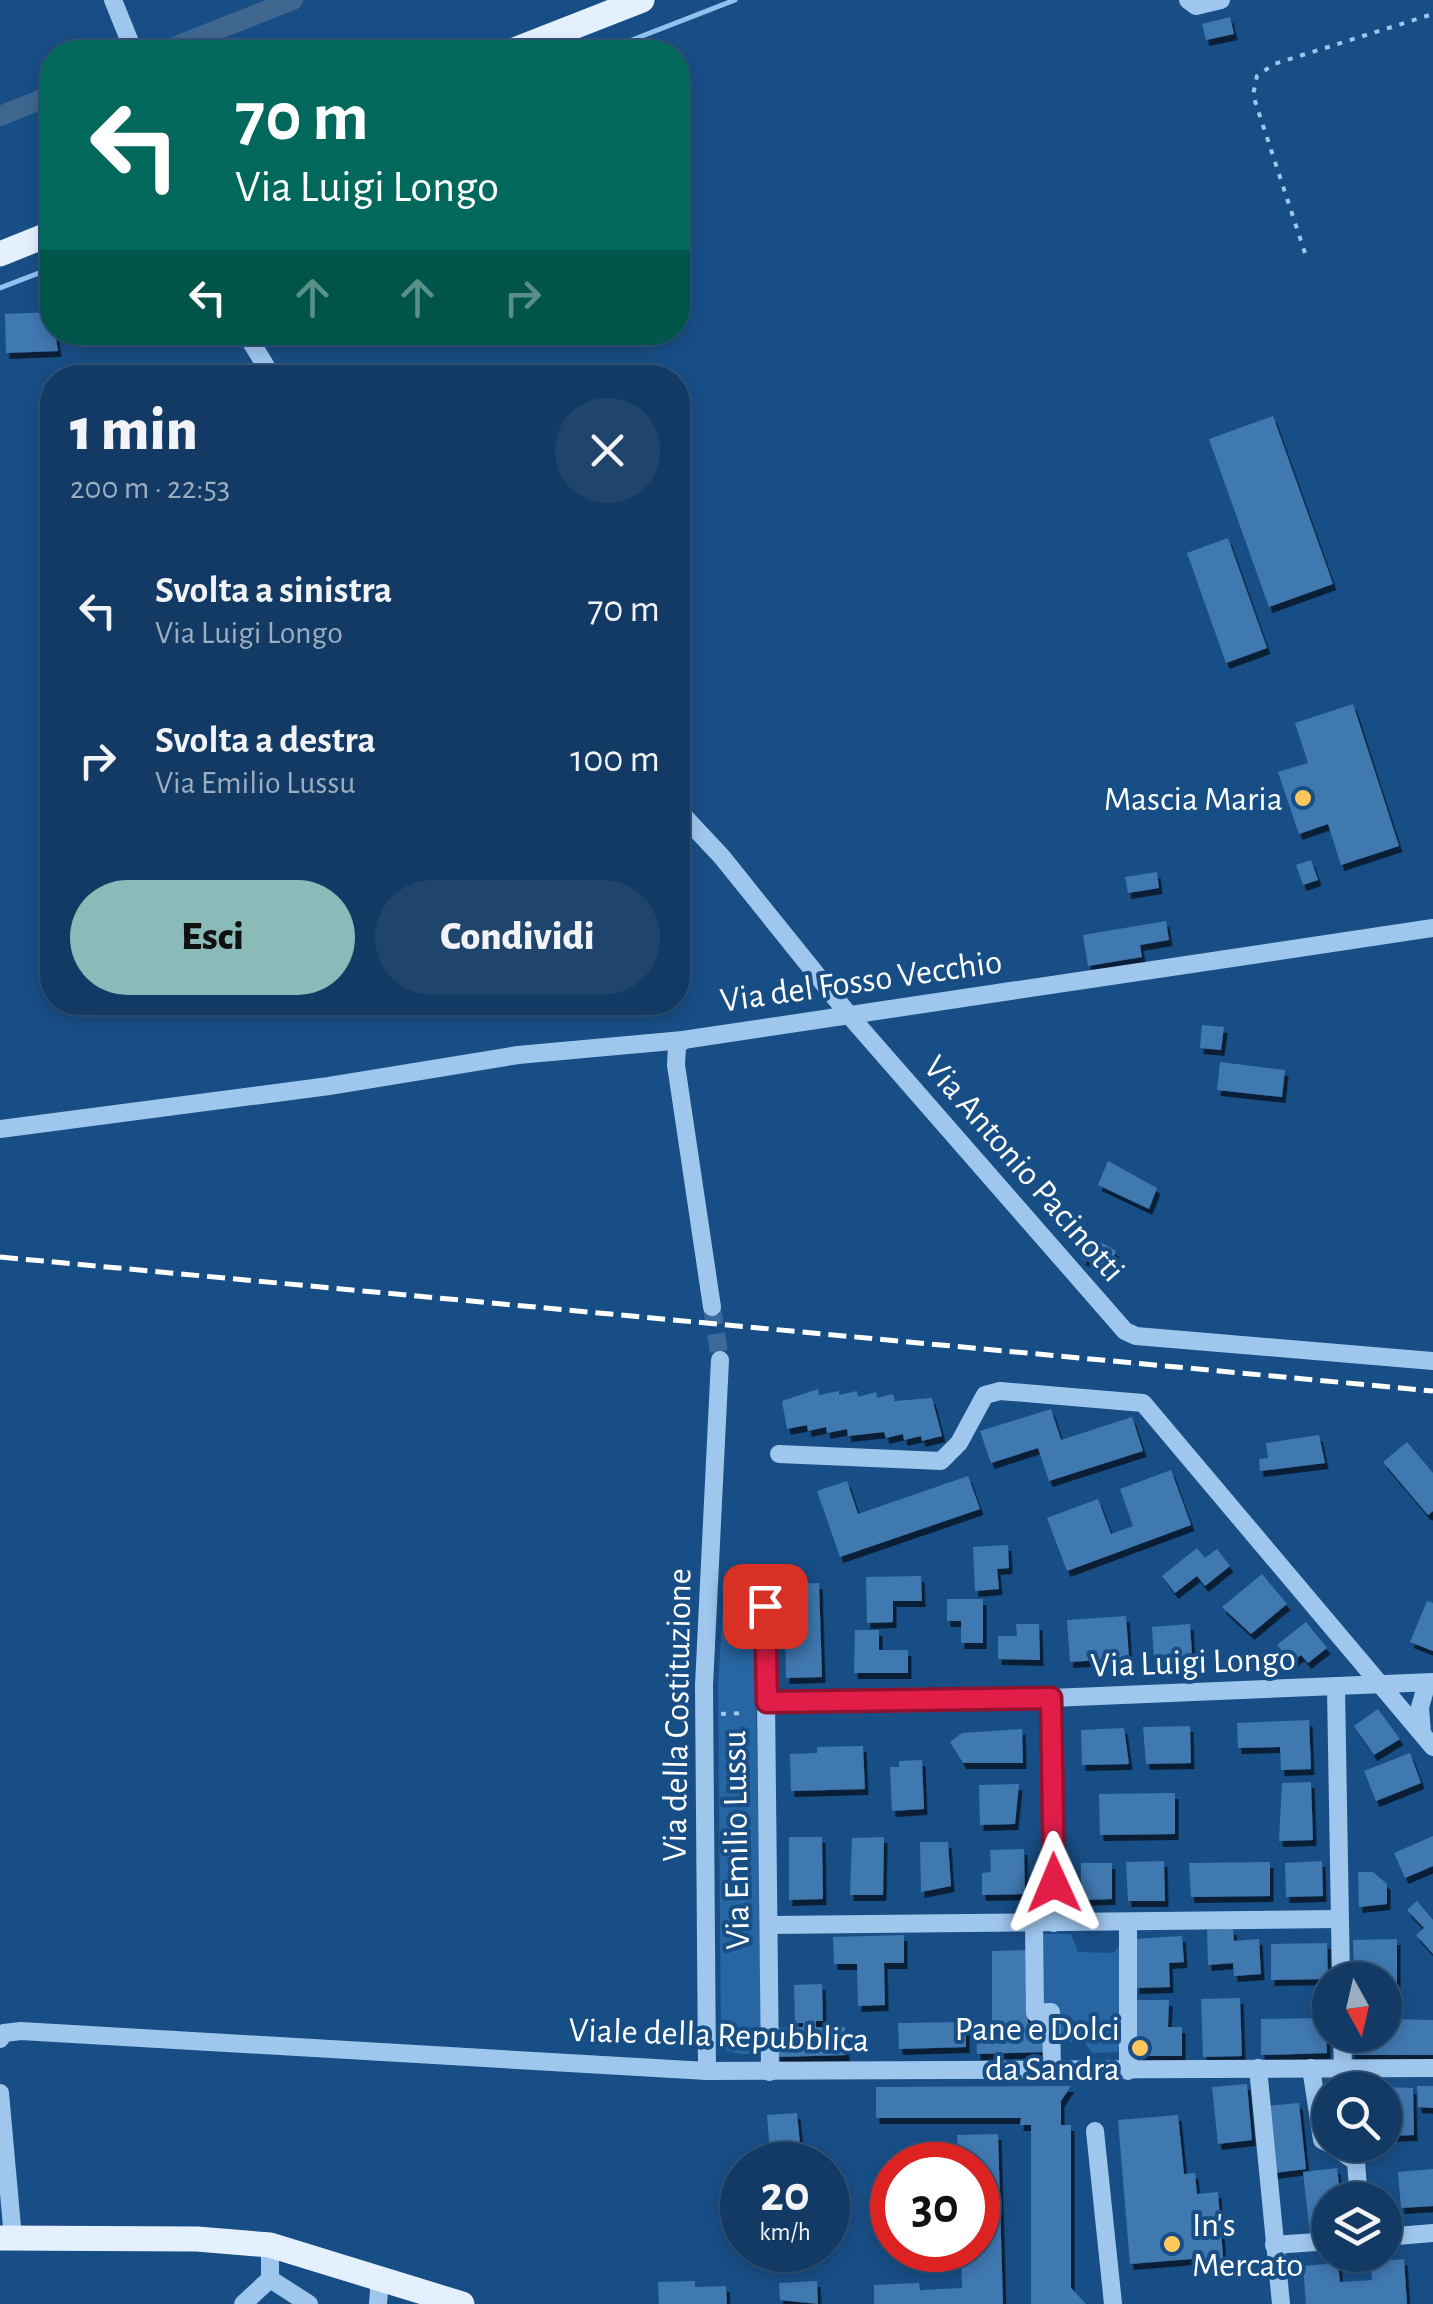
<!DOCTYPE html>
<html lang="it">
<head>
<meta charset="utf-8">
<style>
	body { margin:0; font-family:"Alegreya Sans",sans-serif; background:#1f456d; color:#f1f3f6; height:100vh; display:flex; flex-direction:column; font-size:38px; white-space:nowrap }
	* { box-sizing:border-box; margin:0 }
	p { font-size:32px; color:#9cadbf }
	.icon { flex:none; width:55px; height:55px; fill:none; stroke:currentColor; stroke-width:2; stroke-linecap:round; stroke-linejoin:round }
	.map { position:relative; flex:1; overflow:hidden }
	.sheet { position:absolute; left:40px; top:365px; width:650px; height:650px; display:flex; flex-direction:column; background:#123a64; border-radius:40px; box-shadow:0 5px 15px #0003,0 0 0 2px #315478 }
	.sheet>* { flex:none }
	.guide { position:absolute; left:40px; top:40px; width:650px; height:305px; border-radius:40px; box-shadow:0 5px 15px #0003,0 0 0 2px #315478; background:#00695c; color:#fff; overflow:hidden }
	.needle { width:65px; rotate:172deg }
	.fabs { position:absolute; left:1312px; top:1962px; display:grid; gap:20px }
	.fabs a { display:grid; place-items:center; width:90px; height:90px; border-radius:50%; background:#123a64; box-shadow:0 5px 15px #0003,0 0 0 2px #315478; font-size:50px }
	.speed { position:absolute; left:720px; top:2142px; display:flex; gap:20px; font-size:50px; font-weight:700; text-align:center }
	.speed>* { display:grid; place-content:center; width:130px; height:130px; border-radius:50%; background:#123a64; box-shadow:0 5px 15px #0003,0 0 0 2px #315478; line-height:1 }
	.speed small { font-size:25px; font-weight:400 }
	.speed .limit { border:15px solid #d22; background:#fff; color:#111 }
	.pin { position:absolute; display:grid; place-items:center; width:85px; height:85px; color:#fff; margin:-42px; border-radius:20px; box-shadow:0 5px 15px #0006 }
	.me { position:absolute; width:110px; margin:-55px; rotate:359deg; stroke-linejoin:round; filter:drop-shadow(0 0 8px #0008) }
	.turn { display:flex; align-items:center; gap:35px; height:210px; padding:0 30px; font-size:45px }
	.turn .icon { width:130px; height:130px; stroke-width:2.5 }
	.turn b { display:block; font-size:70px; line-height:85px }
	.lanes { display:flex; align-items:center; height:95px; padding:0 30px; background:#0003; justify-content:center; gap:50px; direction:ltr }
	.lanes .off { opacity:.35 }
	.round { display:grid; place-items:center; flex:none; width:105px; height:105px; border-radius:52px; background:#1f456d }
	.overview { display:flex; align-items:center; justify-content:space-between; height:170px; padding:0 30px }
	h1 { font-size:60px; font-weight:800; line-height:75px }
	.button { display:flex; gap:20px; margin-top:auto; padding:20px 30px }
	.button a { flex:1; height:115px; border-radius:60px; background:#8bbbb9; color:#111; font-size:40px; font-weight:800; line-height:115px; text-align:center }
	.button a+a { background:#1f456d; color:#f1f3f6 }
	ul { padding:0; list-style:none }
	li { display:flex; align-items:center; gap:30px; height:150px; padding:0 30px }
	li div { flex:1 }
	li b { display:block; font-size:38px }
	li em { font-style:normal }
	.map>svg:first-child { display:block }
	.green { fill:#2866a3 }
	.lines { fill:none; stroke-linecap:round; stroke-linejoin:round }
	.stream { stroke:#91c2ef; stroke-width:5 }
	.canal { stroke:#3e668f; stroke-width:20 }
	.building { fill:#4178b0; filter:url(#shadow) }
	.minor-tunnel { stroke:#3b6998; stroke-width:18; stroke-dasharray:18 9; stroke-linecap:butt }
	.path { stroke:#9fc6ed; stroke-width:4; stroke-dasharray:5 8; stroke-linecap:butt }
	.minor { stroke:#9fc6ed; stroke-width:18 }
	.major { stroke:#e5f0ff; stroke-width:25 }
	.rail { stroke:#fff; stroke-width:5; stroke-dasharray:18 8; stroke-linecap:butt }
	.route-casing { stroke:#92132f; stroke-width:25 }
	.route { stroke:#e11d48; stroke-width:18 }
	.poi-dot { fill:#ffc75b; stroke:#184e86; stroke-width:4 }
	.labels { text-anchor:middle; stroke-width:8; stroke-linejoin:round; paint-order:stroke }
	.poi-label { font-size:35px; fill:#fff; stroke:#184e86; text-anchor:end }
	.street-label { font-size:35px; fill:#fff; stroke:#184e86 }
</style>
</head>
<body>
<div class="map">
<svg width="1433" height="2304" viewBox="0 0 1433 2304">
	<defs>
		<filter id="shadow"><feDropShadow dx="3.5" dy="6" stdDeviation="0" flood-color="#0009"/></filter>
	</defs>
	<rect width="100%" height="100%" fill="#184e86"/>
	<g class="green">
		<path d="M723 1609H754L763 2045C751 2057 742 2055 727 2051L721 2042 718 1681Z"/>
		<path d="M1039 1934H1071L1078 1952 1113 1953 1124 1941V2052L1092 2053 1084 2042H1057L1040 2008Z"/>
	</g>
	<g class="lines">
		<g class="stream">
			<path d="M601 52 735 0"/>
			<path d="M0 288 52 268"/>
		</g>
		<g class="canal">
			<path d="M161 52 293 0"/>
			<path d="M0 116 52 95"/>
		</g>
	</g>
	<g class="building">
		<path d="M1230 17 1234 34 1206 40 1202 24Z"/>
		<path d="M52 312 58 351 6 353 5 314Z"/>
		<path d="M1273 416 1333 584 1269 607 1209 439Z"/>
		<path d="M1228 538 1267 648 1226 663 1187 553Z"/>
		<path d="M1353 704 1399 846 1341 865 1328 824 1299 834 1278 772 1308 763 1295 723Z"/>
		<path d="M1311 860 1318 880 1303 885 1296 865Z"/>
		<path d="M1157 872 1159 888 1128 893 1125 877Z"/>
		<path d="M1166 921 1169 940 1140 945 1142 957 1088 966 1083 935Z"/>
		<path d="M1202 1025 1224 1027 1221 1050 1200 1048Z"/>
		<path d="M1220 1062 1285 1070 1282 1097 1217 1090Z"/>
		<path d="M1108 1161 1157 1188 1149 1209 1098 1185Z"/>
		<path d="M1090 1236 1116 1251 1109 1269 1082 1259Z"/>
		<path d="M818 1389 819 1395 839 1391V1395L857 1391 858 1397 876 1392 877 1398 893 1394 895 1401 932 1398 942 1436 922 1441 921 1436 904 1440 903 1434 886 1438 884 1432 848 1436 847 1429 827 1433 826 1427 808 1431 807 1425 787 1429 782 1401Z"/>
		<path d="M1051 1409 1061 1440 1132 1417 1143 1451 1049 1481 1038 1448 991 1463 980 1431Z"/>
		<path d="M1319 1435 1325 1463 1260 1471 1259 1459 1268 1458 1266 1443Z"/>
		<path d="M1407 1442 1433 1473V1511L1428 1515 1383 1462Z"/>
		<path d="M1171 1470 1191 1525 1067 1571 1047 1518 1098 1499 1111 1534 1133 1526 1120 1489Z"/>
		<path d="M968 1476 980 1509 840 1557 817 1491 847 1481 858 1514Z"/>
		<path d="M1008 1545 1009 1568 997 1569 999 1589 975 1591 973 1547Z"/>
		<path d="M1197 1548 1205 1558 1217 1549 1230 1566 1205 1586 1197 1576 1175 1593 1162 1576Z"/>
		<path d="M1262 1574 1287 1604 1251 1634 1222 1607Z"/>
		<path d="M921 1576 922 1601H893V1622L867 1623 866 1577Z"/>
		<path d="M819 1583 822 1677 786 1678 784 1584Z"/>
		<path d="M947 1599H983V1643H961V1621H947Z"/>
		<path d="M1427 1601 1433 1603V1651L1410 1642Z"/>
		<path d="M1126 1616 1129 1658 1070 1662 1067 1620Z"/>
		<path d="M1306 1622 1327 1648 1308 1663 1301 1655 1292 1662 1277 1645Z"/>
		<path d="M1016 1624H1039L1040 1660 998 1659V1636H1017Z"/>
		<path d="M1190 1624 1192 1655 1154 1658 1152 1627Z"/>
		<path d="M855 1630H879V1650H908V1673H854Z"/>
		<path d="M1378 1709 1400 1739 1374 1755 1354 1726Z"/>
		<path d="M1309 1720 1311 1769 1281 1770 1280 1747 1238 1748 1237 1723Z"/>
		<path d="M1190 1726 1191 1763 1146 1764 1143 1727Z"/>
		<path d="M1124 1728 1129 1764 1082 1765 1081 1730Z"/>
		<path d="M1022 1729 1023 1763H963L950 1742 962 1733Z"/>
		<path d="M863 1746 865 1789 791 1791 790 1754 817 1753V1747Z"/>
		<path d="M1410 1753 1421 1783 1376 1801 1364 1771Z"/>
		<path d="M922 1760 924 1809 892 1811 890 1767H899V1761Z"/>
		<path d="M1311 1782 1313 1840 1279 1841 1282 1783Z"/>
		<path d="M1019 1784 1015 1824 980 1825 979 1785Z"/>
		<path d="M1175 1793V1834L1100 1835 1099 1794Z"/>
		<path d="M1433 1836V1866L1405 1878 1394 1853Z"/>
		<path d="M789 1837H822L823 1899 789 1900Z"/>
		<path d="M884 1837 883 1895H850L852 1838Z"/>
		<path d="M920 1842H948L951 1886 921 1892Z"/>
		<path d="M1024 1849 1025 1894 982 1895V1873L991 1872 990 1850Z"/>
		<path d="M1164 1861 1165 1901H1128L1126 1862Z"/>
		<path d="M1322 1861 1323 1896 1286 1897 1285 1863Z"/>
		<path d="M1270 1862V1896L1191 1897 1189 1863Z"/>
		<path d="M1081 1863H1112V1899L1081 1900Z"/>
		<path d="M1358 1872H1373L1387 1884V1904L1359 1907Z"/>
		<path d="M1417 1901 1433 1920V1954L1416 1935 1424 1928 1407 1910Z"/>
		<path d="M1233 1929 1234 1941 1259 1939 1261 1974 1234 1976 1233 1963 1208 1965 1207 1930Z"/>
		<path d="M904 1935V1963H884L885 2005 858 2006 857 1964H834L833 1937Z"/>
		<path d="M1182 1936 1184 1962 1169 1963 1170 1987 1136 1988 1135 1939Z"/>
		<path d="M1397 1939V1988L1385 1989V1980H1354L1353 1940Z"/>
		<path d="M1327 1943 1328 1979 1271 1980V1944Z"/>
		<path d="M1028 1950V2023H1045V2052L977 2054 976 2025 992 2024V1951Z"/>
		<path d="M822 1984 823 2021H816V2027H845L846 2055 777 2057 776 2028 803 2027V2023H795L794 1985Z"/>
		<path d="M1240 1998 1242 2056 1203 2057 1201 1999Z"/>
		<path d="M1136 2000H1169L1168 2027H1182V2056H1135Z"/>
		<path d="M1326 2018 1327 2053 1261 2055V2019Z"/>
		<path d="M1385 2019 1433 2020V2055H1351V2035H1385Z"/>
		<path d="M966 2022V2047L899 2049 898 2023Z"/>
		<path d="M1247 2084 1252 2140 1218 2144 1212 2087Z"/>
		<path d="M1071 2086 1061 2101V2125H1071V2288L1086 2304H1031V2125H1020L1021 2118H876V2087Z"/>
		<path d="M1417 2086H1433V2108L1418 2107Z"/>
		<path d="M1385 2087 1413 2088 1414 2135 1385 2136Z"/>
		<path d="M1299 2103 1306 2169 1274 2173 1266 2106Z"/>
		<path d="M797 2113 802 2165H771L767 2115Z"/>
		<path d="M1178 2115 1184 2174 1195 2173 1197 2194 1218 2192 1224 2269 1205 2270 1204 2258 1130 2264 1118 2120Z"/>
		<path d="M998 2134 1003 2304H874V2285L919 2283 920 2290 962 2288 961 2250H978V2165H958L957 2135Z"/>
		<path d="M1337 2168 1341 2200H1330V2232L1310 2234 1303 2172Z"/>
		<path d="M1433 2169V2206L1401 2208 1398 2172Z"/>
		<path d="M1404 2259 1407 2304H1306L1303 2266 1338 2263 1340 2282 1372 2280 1371 2262Z"/>
		<path d="M695 2281V2287L726 2286 727 2304H659L658 2282Z"/>
		<path d="M817 2281 818 2304 780 2300 779 2283Z"/>
	</g>
	<g class="lines">
		<path class="minor-tunnel" d="M712 1307 720 1360"/>
		<g class="path">
			<path d="M1305 253 1253 95 1257 76 1274 64 1433 14"/>
			<path d="M721 1714 747 1713"/>
		</g>
		<g class="minor">
			<path d="M113 0 134 52"/>
			<path d="M1188 0 1196 6 1221 0"/>
			<path d="M245 332 273 378"/>
			<path d="M678 810 722 857 849 1015 1125 1331 1136 1336 1433 1361"/>
			<path d="M683 1040 677 1047 676 1065 712 1307"/>
			<path d="M0 1129 329 1086 518 1055 683 1040 1433 928"/>
			<path d="M779 1454 941 1461 959 1443 985 1395 1000 1391 1143 1403 1433 1747"/>
			<path d="M765 1607 770 2072"/>
			<path d="M1336 1688 1341 1980"/>
			<path d="M1051 1698 1054 1923"/>
			<path d="M767 1703 1051 1698 1433 1682"/>
			<path d="M1422 1733 1420 1707 1427 1683"/>
			<path d="M1034 1924 1035 2013 1051 2012 1052 2072"/>
			<path d="M769 1925 1339 1919"/>
			<path d="M1342 2035 1343 2068"/>
			<path d="M0 2039 4 2033 21 2031 707 2071 1433 2068"/>
			<path d="M1258 2068 1281 2304"/>
			<path d="M1311 2068 1322 2140 1330 2144"/>
			<path d="M707 2071 704 1685 720 1360"/>
			<path d="M1128 2071V1923"/>
			<path d="M0 2093 13 2238"/>
			<path d="M1095 2131 1113 2304"/>
			<path d="M1332 2145 1356 2162 1359 2200"/>
			<path d="M1385 2237 1433 2233"/>
			<path d="M1274 2245 1330 2241"/>
			<path d="M270 2279 309 2304"/>
			<path d="M243 2304 270 2279V2245"/>
			<path d="M378 2304 380 2277"/>
		</g>
		<g class="major">
			<path d="M509 52 642 0"/>
			<path d="M0 254 52 233"/>
			<path d="M0 2238 197 2239 270 2245 462 2304"/>
		</g>
		<path class="rail" d="M0 1257 1433 1391"/>
	</g>
	<g class="lines">
		<g class="route-casing">
			<path id="route" d="M765 1606 767 1702 1051 1698 1054 1883"/>
		</g>
		<use href="#route" class="route"/>
	</g>
	<g class="poi-dot">
		<circle cx="1303" cy="798" r="10"/>
		<circle cx="1140" cy="2048" r="10"/>
		<circle cx="1172" cy="2244" r="10"/>
	</g>
	<g class="labels">
		<g class="poi-label">
			<text x="1283" y="810">Mascia Maria</text>
			<text x="1120" y="2040">Pane e Dolci<tspan x="1120" dy="40">da Sandra</tspan></text>
			<text x="1192" y="2236" text-anchor="start">In's<tspan x="1192" dy="40">Mercato</tspan></text>
		</g>
		<g class="street-label">
			<text transform="translate(861 980) rotate(-8)" y="12">Via del Fosso Vecchio</text>
			<text transform="translate(1025 1168) rotate(49)" y="12">Via Antonio Pacinotti</text>
			<text transform="translate(1193 1661) rotate(-2)" y="12">Via Luigi Longo</text>
			<text transform="translate(676 1715) rotate(-89)" y="12">Via della Costituzione</text>
			<text transform="translate(735 1840) rotate(-91)" y="12">Via Emilio Lussu</text>
			<text transform="translate(719 2034) rotate(2)" y="12">Viale della Repubblica</text>
		</g>
	</g>
</svg>
<div class="fabs">
<a><svg class="needle" viewBox="-14 -14 28 28"><path d="M0-13l5 13h-10z" fill="#e53935"/><path d="M0 13l5-13h-10z" fill="#9cadbf"/></svg></a>
<a><svg class="icon" aria-label="search" viewBox="0 0 24 24"><circle cx="10" cy="10" r="6"/><path d="M15 15l6 6"/></svg></a>
<a><svg class="icon" aria-label="layers" viewBox="0 0 24 24"><path d="M12 4l9 5-9 5-9-5zM3 14l9 5 9-5"/></svg></a>
</div>
<div class="speed"><div>20<small>km/h</small></div><div class="limit">30</div></div>
<div class="pin" style="left:765px;top:1606px;background:#d93025"><svg class="icon" aria-label="arrive" viewBox="0 0 24 24"><path d="M6 21V4h12l-3 4 3 4H6"/></svg></div>
<svg class="me" style="left:1054px;top:1883px" viewBox="-20 -20 40 40"><path d="M0-17L14 15 0 8-14 15z" fill="#e11d48" stroke="#fff" stroke-width="4"/></svg>
<div class="guide">
<div class="turn"><svg class="icon" aria-label="left" viewBox="0 0 24 24"><path d="M17 20v-9H6M10 6l-5 5 5 5"/></svg><div><b>70 m</b>Via Luigi Longo</div></div>
<div class="lanes"><svg class="icon" aria-label="left" viewBox="0 0 24 24"><path d="M17 20v-9H6M10 6l-5 5 5 5"/></svg><svg class="icon off" aria-label="ahead" viewBox="0 0 24 24"><path d="M12 20V5M6 11l6-6 6 6"/></svg><svg class="icon off" aria-label="ahead" viewBox="0 0 24 24"><path d="M12 20V5M6 11l6-6 6 6"/></svg><svg class="icon off" aria-label="right" viewBox="0 0 24 24"><path d="M7 20v-9h11M14 6l5 5-5 5"/></svg></div>
</div>
<section class="sheet">
<div class="overview"><div><h1>1 min</h1><p>200 m · 22:53</p></div><a class="round"><svg class="icon" aria-label="close" viewBox="0 0 24 24"><path d="M6 6l12 12M18 6L6 18"/></svg></a></div>
<ul>
<li><svg class="icon" aria-label="left" viewBox="0 0 24 24"><path d="M17 20v-9H6M10 6l-5 5 5 5"/></svg><div><b>Svolta a sinistra</b><p>Via Luigi Longo</p></div><em>70 m</em></li>
<li><svg class="icon" aria-label="right" viewBox="0 0 24 24"><path d="M7 20v-9h11M14 6l5 5-5 5"/></svg><div><b>Svolta a destra</b><p>Via Emilio Lussu</p></div><em>100 m</em></li>
</ul>
<div class="button"><a>Esci</a><a>Condividi</a></div>
</section>
</div>
</body>
</html>
